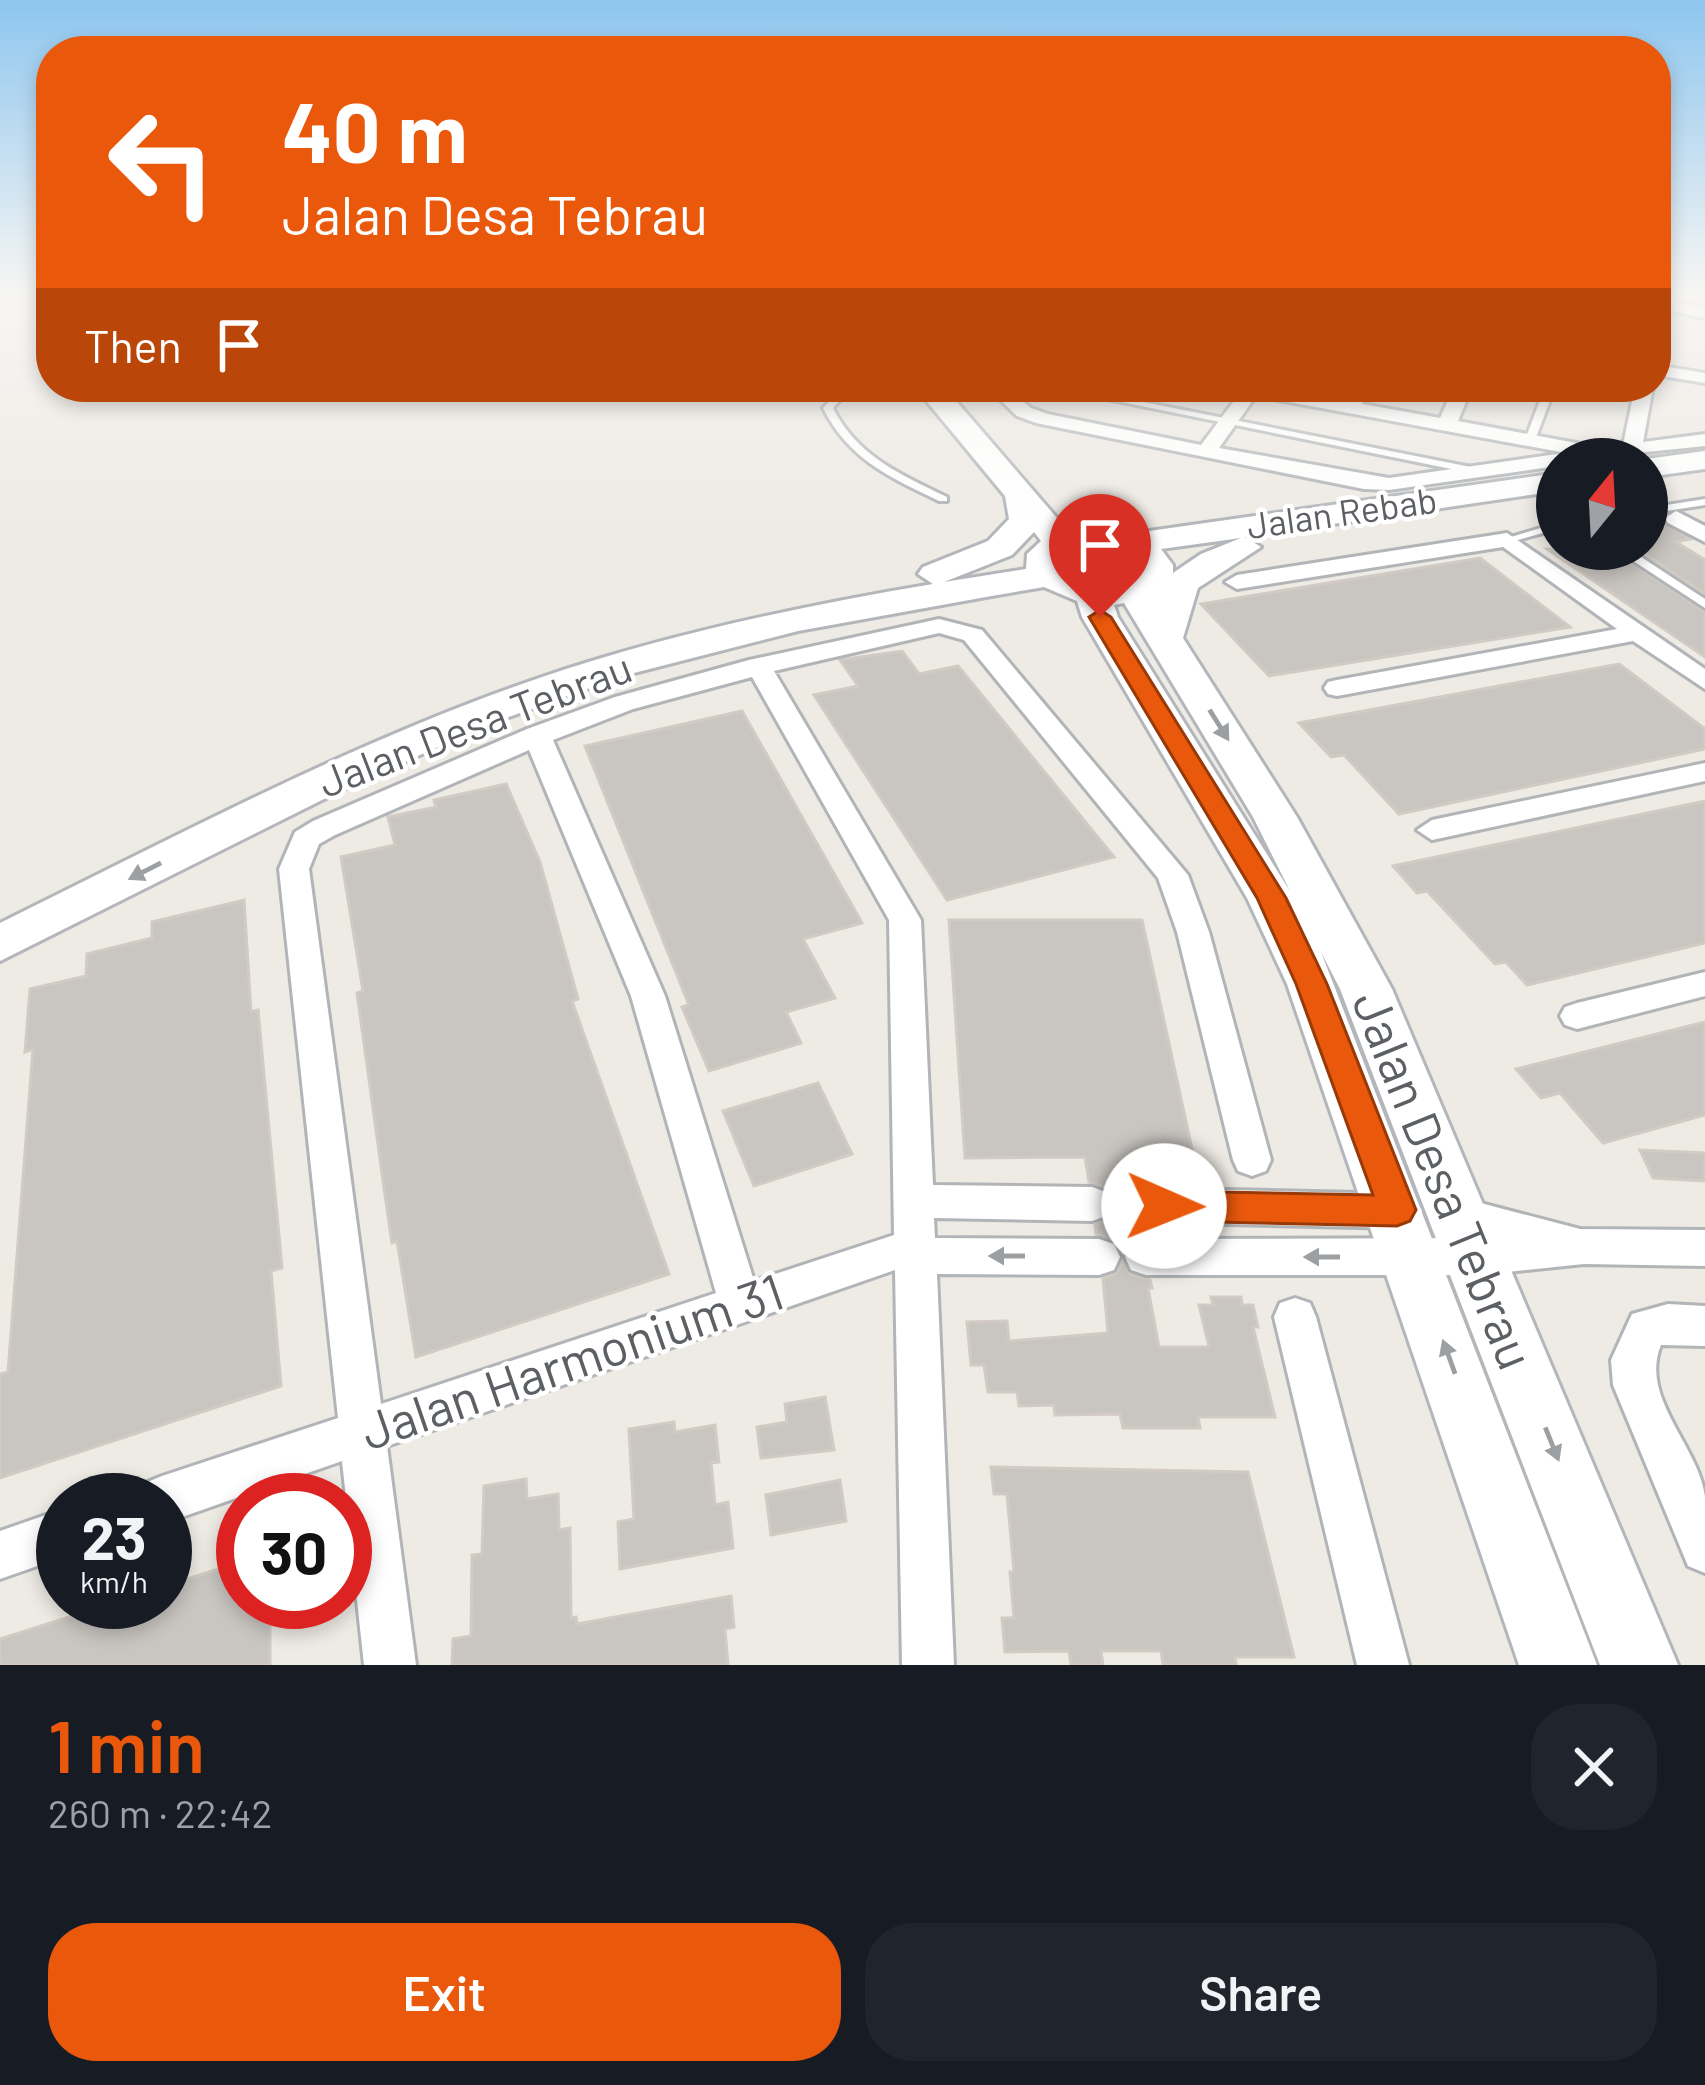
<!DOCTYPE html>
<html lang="en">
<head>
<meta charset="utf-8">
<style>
	body { margin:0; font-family:Barlow,sans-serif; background:#20242c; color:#f1f3f6; height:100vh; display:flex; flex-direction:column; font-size:45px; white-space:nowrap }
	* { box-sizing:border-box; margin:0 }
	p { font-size:39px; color:#9ea1a6 }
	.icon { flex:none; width:66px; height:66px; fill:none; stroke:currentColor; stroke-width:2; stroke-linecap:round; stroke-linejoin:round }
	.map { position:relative; height:1665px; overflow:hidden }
	.details { display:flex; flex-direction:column; background:#171b24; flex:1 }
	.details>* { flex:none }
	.guide { position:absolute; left:36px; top:36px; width:1635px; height:366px; border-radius:48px; box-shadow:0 6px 18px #0003; background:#ea580c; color:#fff; overflow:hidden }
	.needle { width:78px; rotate:18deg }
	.fabs { position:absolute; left:1536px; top:438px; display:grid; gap:24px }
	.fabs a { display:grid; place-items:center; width:132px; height:132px; border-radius:50%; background:#171b24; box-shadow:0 6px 18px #0003; font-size:60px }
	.speed { position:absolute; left:36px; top:1473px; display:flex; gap:24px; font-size:60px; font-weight:700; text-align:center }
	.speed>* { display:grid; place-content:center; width:156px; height:156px; border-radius:50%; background:#171b24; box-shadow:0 6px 18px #0003; line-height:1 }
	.speed small { font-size:30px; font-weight:400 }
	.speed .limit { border:18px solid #d22; background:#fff; color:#111 }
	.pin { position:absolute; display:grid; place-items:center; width:102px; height:102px; color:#fff; margin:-123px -51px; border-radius:50% 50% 50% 0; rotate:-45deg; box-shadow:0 0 12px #0007 }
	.pin .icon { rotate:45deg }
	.me { position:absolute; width:132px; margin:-66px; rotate:91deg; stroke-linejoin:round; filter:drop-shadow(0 0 9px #0008) }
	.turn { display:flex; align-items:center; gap:42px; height:252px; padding:0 48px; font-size:54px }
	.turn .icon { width:156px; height:156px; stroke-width:2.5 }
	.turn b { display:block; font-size:84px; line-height:102px }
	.then { display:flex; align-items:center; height:114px; padding:0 48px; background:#0003; gap:24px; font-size:45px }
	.round { display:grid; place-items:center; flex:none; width:126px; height:126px; border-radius:48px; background:#20242c }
	.overview { display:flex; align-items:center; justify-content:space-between; height:204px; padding:0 48px }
	h1 { font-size:72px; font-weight:600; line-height:90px; color:#ea580c }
	.button { display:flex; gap:24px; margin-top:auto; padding:24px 48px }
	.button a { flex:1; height:138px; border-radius:48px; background:#ea580c; color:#fff; font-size:48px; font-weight:600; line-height:138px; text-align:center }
	.button a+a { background:#20242c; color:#f1f3f6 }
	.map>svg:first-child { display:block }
	.building { fill:#c9c5c1; stroke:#d2cbc3; stroke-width:3 }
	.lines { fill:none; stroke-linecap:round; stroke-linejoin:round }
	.lane-casing { stroke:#b1b5b8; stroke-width:6 }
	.street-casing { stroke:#b1b5b8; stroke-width:6 }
	.secondary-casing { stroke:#b3b7bb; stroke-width:6 }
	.lane { fill:#fff; fill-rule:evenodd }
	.street { fill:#fff; fill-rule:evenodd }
	.secondary { fill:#fff; fill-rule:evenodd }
	.oneway { fill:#9da0a2 }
	.route { fill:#ea580c; stroke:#983908; stroke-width:3 }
	.labels { text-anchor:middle; stroke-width:9; stroke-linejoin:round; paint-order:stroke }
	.far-street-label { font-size:36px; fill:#5c6064; stroke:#fff }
	.street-label { font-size:42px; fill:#5c6064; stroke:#fff }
	.near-street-label { font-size:51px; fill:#5c6064; stroke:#fff }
</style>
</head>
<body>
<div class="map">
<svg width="1705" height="1665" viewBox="0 0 1705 1665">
	<rect width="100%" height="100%" fill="#eeeae4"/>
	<g class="building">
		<path d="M1661 519 1690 539 1676 542 1705 560V594L1637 549H1647V522Z"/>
		<path d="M1547 549H1611L1705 612V657Z"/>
		<path d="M1480 558 1570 627 1269 676 1201 604Z"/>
		<path d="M902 651 919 674 958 666 1114 857 947 900 814 695 858 686 840 660Z"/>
		<path d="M1619 664 1705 729V749L1399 814 1344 755 1331 757 1299 723Z"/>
		<path d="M742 711 862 923 803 939 835 998 786 1012 801 1043 709 1071 682 1007 689 1005 585 746Z"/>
		<path d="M506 784 540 862 578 999 572 1001 669 1274 416 1357 397 1241 392 1243 386 1202 357 993 363 991 341 857 395 845 388 817 436 807 434 800Z"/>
		<path d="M1705 801V943L1527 985 1506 962 1495 964 1427 891 1417 893 1393 866Z"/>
		<path d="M244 900 251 1012 258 1010 282 1268 271 1271 281 1386 0 1478V1374L8 1372 33 1049 25 1052 30 989 86 976 87 954 152 938V922Z"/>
		<path d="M949 920H1142L1194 1158 1129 1159 1134 1184 1121 1189 1115 1199 1108 1188 1089 1182 1085 1157 965 1158Z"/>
		<path d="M1705 1022V1115L1603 1143 1560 1093 1541 1098 1516 1069Z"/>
		<path d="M818 1083 852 1154 754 1186 723 1111Z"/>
		<path d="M1640 1150 1705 1153V1181L1653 1178Z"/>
		<path d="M1114 1210 1121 1221 1141 1227 1142 1235 1130 1240 1123 1252 1115 1240 1096 1234 1095 1225 1108 1220Z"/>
		<path d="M1123 1262 1130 1274 1150 1280 1152 1288H1148L1159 1347H1209L1199 1305H1213L1211 1297H1241L1242 1305H1253L1258 1327H1253L1275 1417H1198L1200 1428H1123L1120 1414 1055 1415 1054 1405 1019 1406 1017 1392H988L984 1365H971L967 1322 1007 1321 1009 1341 1108 1333 1103 1278 1115 1274Z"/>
		<path d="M825 1397 834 1450 761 1458 757 1427 787 1422 785 1404Z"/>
		<path d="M674 1422 675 1432 715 1425 719 1462 711 1463 715 1505 728 1502 733 1548 620 1569 618 1522 634 1519 629 1429Z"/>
		<path d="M991 1467 1248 1472 1294 1657H1235L1236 1665H1163L1161 1651H1101L1103 1665H1071L1069 1651 1005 1652 1002 1618H1014L1010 1572H1014L1007 1494H994Z"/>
		<path d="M526 1479 527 1499 558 1494 559 1530 570 1528 571 1618 576 1617 577 1624 731 1596 734 1627 725 1629 728 1665H452L453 1639 471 1636 472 1555 482 1554 484 1486Z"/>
		<path d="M840 1480 846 1521 771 1535 766 1495Z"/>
		<path d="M243 1561V1602H270V1665H0V1639L116 1602H165V1586Z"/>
	</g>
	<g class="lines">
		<g class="lane-casing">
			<g id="lane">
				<path d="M51 293V296L0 298V294Z"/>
				<path d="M853 387H866L841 399 833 408C857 456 901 475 947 497V501H939C890 477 849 460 823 408L835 395Z"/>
				<path d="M1048 387H1067L1476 468 1481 471 1476 474Z"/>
				<path d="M1363 387H1373L1358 410H1352L1350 408Z"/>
				<path d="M1545 387H1555L1535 440 1527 442 1525 440Z"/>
				<path d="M1705 499V505L1647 514V508Z"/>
				<path d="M1557 523V529L1507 543 1501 540Z"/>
				<path d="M1615 549H1629L1705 599V608Z"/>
			</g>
		</g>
		<g class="street-casing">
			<g id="street">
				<path d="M1656 298 1705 308V318L1656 308Z"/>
				<path d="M1656 365 1705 373V383L1656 375Z"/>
				<path d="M987 387H1007L1031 408 1048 414 1201 445 1240 393 1230 387H1269L1440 418 1454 387H1472L1458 421 1603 448 1623 445 1635 387H1653L1643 442 1705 434V446L1578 459 1577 455 1256 396 1219 448 1389 478 1557 454 1566 459H1557V466L1389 490 1364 489 1036 423 1017 416Z"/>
				<path d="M1676 511 1705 526V542L1668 523 1665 518Z"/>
				<path d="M1507 533 1705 669V689L1633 641 1337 696 1328 694 1324 688 1328 682 1337 680 1617 629 1503 547 1237 589 1225 582 1237 575Z"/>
				<path d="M939 619 982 630 1188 875 1209 932 1271 1160 1266 1171 1252 1176 1238 1171 1233 1160 1177 932 1158 878 964 640 939 633 774 671 921 920 933 1185 1092 1187 1106 1192 1112 1204 1106 1216 1092 1221 934 1218 935 1238 1099 1239 1114 1244 1120 1257 1114 1270 1099 1275 937 1274 954 1665H902L895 1270 387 1446 416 1665H364L342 1461 165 1523V1500H138L145 1483 162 1476 338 1418 279 869 295 832 313 821 527 729 615 697 749 660ZM752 677 889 920 894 1235 754 1281 665 996 553 740 633 709ZM529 750 631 996 716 1293 381 1404 309 869 319 844 335 835Z"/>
				<path d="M1705 763V781L1432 840 1417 830 1432 820Z"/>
				<path d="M1705 972V996L1577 1029 1565 1025 1560 1016 1565 1007 1577 1003Z"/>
				<path d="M1137 1188 1402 1194 1416 1199 1422 1211 1416 1223 1402 1228 1137 1222 1123 1217 1117 1205 1123 1193Z"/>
				<path d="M1450 1195 1580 1229 1705 1230V1266L1584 1264 1478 1275H1146L1131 1270 1125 1257 1131 1244 1146 1239 1486 1238 1436 1224 1430 1212 1436 1200Z"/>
				<path d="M1295 1298 1310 1303 1316 1317 1409 1665H1357L1274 1317 1280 1303Z"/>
				<path d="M1668 1304 1705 1306V1346L1661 1345C1639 1398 1699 1446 1705 1497 1705 1521 1705 1548 1705 1573L1688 1566 1613 1385 1611 1360 1632 1314Z"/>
				<path d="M63 1509V1557L0 1579V1531Z"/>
			</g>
		</g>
		<g class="secondary-casing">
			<g id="secondary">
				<path d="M915 387H944L1069 532 1093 528 1128 534 1557 473V491L1245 537 1261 547 1198 588 1183 638 1297 817 1392 989 1678 1665H1600L1340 989 1321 952 1597 1665H1519L1287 984 1247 898 1082 617 1077 601 1044 587 986 597 798 631 626 675 495 722 356 783 0 961V923C177 836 354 741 542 677 669 634 801 606 933 584L918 574 923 567 988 541 1009 519 1005 496ZM1034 532 1041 541 1027 554 1026 569 944 582 1012 555ZM1241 538 1201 554 1173 573V565L1161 549ZM1093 548 1117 552 1139 566 1138 573C1112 590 1084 585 1060 566L1061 558ZM1124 603 1253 817 1290 891 1118 617 1114 605Z"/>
				<path d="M1705 451V469L1647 477 1646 459Z"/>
			</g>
		</g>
		<use href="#lane" class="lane"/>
		<use href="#street" class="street"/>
		<use href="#secondary" class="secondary"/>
	</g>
	<defs><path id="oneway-solid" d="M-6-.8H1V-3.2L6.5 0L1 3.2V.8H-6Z" transform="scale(3)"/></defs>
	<g class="oneway">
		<use href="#oneway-solid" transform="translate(1219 725) rotate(58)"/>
		<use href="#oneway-solid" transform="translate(145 871) rotate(153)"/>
		<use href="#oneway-solid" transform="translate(1007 1256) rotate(-180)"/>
		<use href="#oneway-solid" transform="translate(1322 1257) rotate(-180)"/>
		<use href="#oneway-solid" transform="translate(1449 1357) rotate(-110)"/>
		<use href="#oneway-solid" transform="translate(1552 1444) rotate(68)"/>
	</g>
	<linearGradient id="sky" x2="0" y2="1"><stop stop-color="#8ec6ef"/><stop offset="0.56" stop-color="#f7f6f3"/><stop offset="1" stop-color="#f7f6f3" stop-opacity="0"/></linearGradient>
	<rect width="1705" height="526" fill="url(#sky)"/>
	<path class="route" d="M1100 610 1111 617 1286 898 1327 984 1416 1210 1410 1221 1397 1226 1164 1221 1152 1217 1146 1206 1152 1195 1164 1191 1373 1195 1296 984 1257 898 1089 617Z"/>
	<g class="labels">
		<g class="far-street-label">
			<text transform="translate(1342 513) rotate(-8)" y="13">Jalan Rebab</text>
		</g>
		<g class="street-label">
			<text transform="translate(475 725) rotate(-21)" y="15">Jalan Desa Tebrau</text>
		</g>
		<g class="near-street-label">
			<text transform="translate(1443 1180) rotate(68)" y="18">Jalan Desa Tebrau</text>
			<text transform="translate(572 1362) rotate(-19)" y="18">Jalan Harmonium 31</text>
		</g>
	</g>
</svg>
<div class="fabs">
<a><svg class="needle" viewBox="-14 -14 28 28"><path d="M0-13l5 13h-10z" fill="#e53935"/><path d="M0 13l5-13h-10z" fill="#9ea1a6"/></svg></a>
</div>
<div class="speed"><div>23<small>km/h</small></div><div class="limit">30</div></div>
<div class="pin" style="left:1100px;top:617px;background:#d93025"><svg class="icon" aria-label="arrive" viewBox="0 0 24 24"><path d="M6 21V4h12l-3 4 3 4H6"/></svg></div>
<svg class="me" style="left:1164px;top:1206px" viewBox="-20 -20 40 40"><circle r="19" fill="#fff"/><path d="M0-13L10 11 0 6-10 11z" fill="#ea580c"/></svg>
<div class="guide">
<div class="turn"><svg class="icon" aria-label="left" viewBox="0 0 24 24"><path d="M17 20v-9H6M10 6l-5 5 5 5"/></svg><div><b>40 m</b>Jalan Desa Tebrau</div></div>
<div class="then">Then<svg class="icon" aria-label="arrive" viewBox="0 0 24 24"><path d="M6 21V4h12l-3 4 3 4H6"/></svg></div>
</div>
</div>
<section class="details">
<div class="overview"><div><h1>1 min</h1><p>260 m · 22:42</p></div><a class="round"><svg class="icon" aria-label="close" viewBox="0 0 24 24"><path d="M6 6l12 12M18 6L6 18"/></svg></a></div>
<div class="button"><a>Exit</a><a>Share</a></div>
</section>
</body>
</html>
